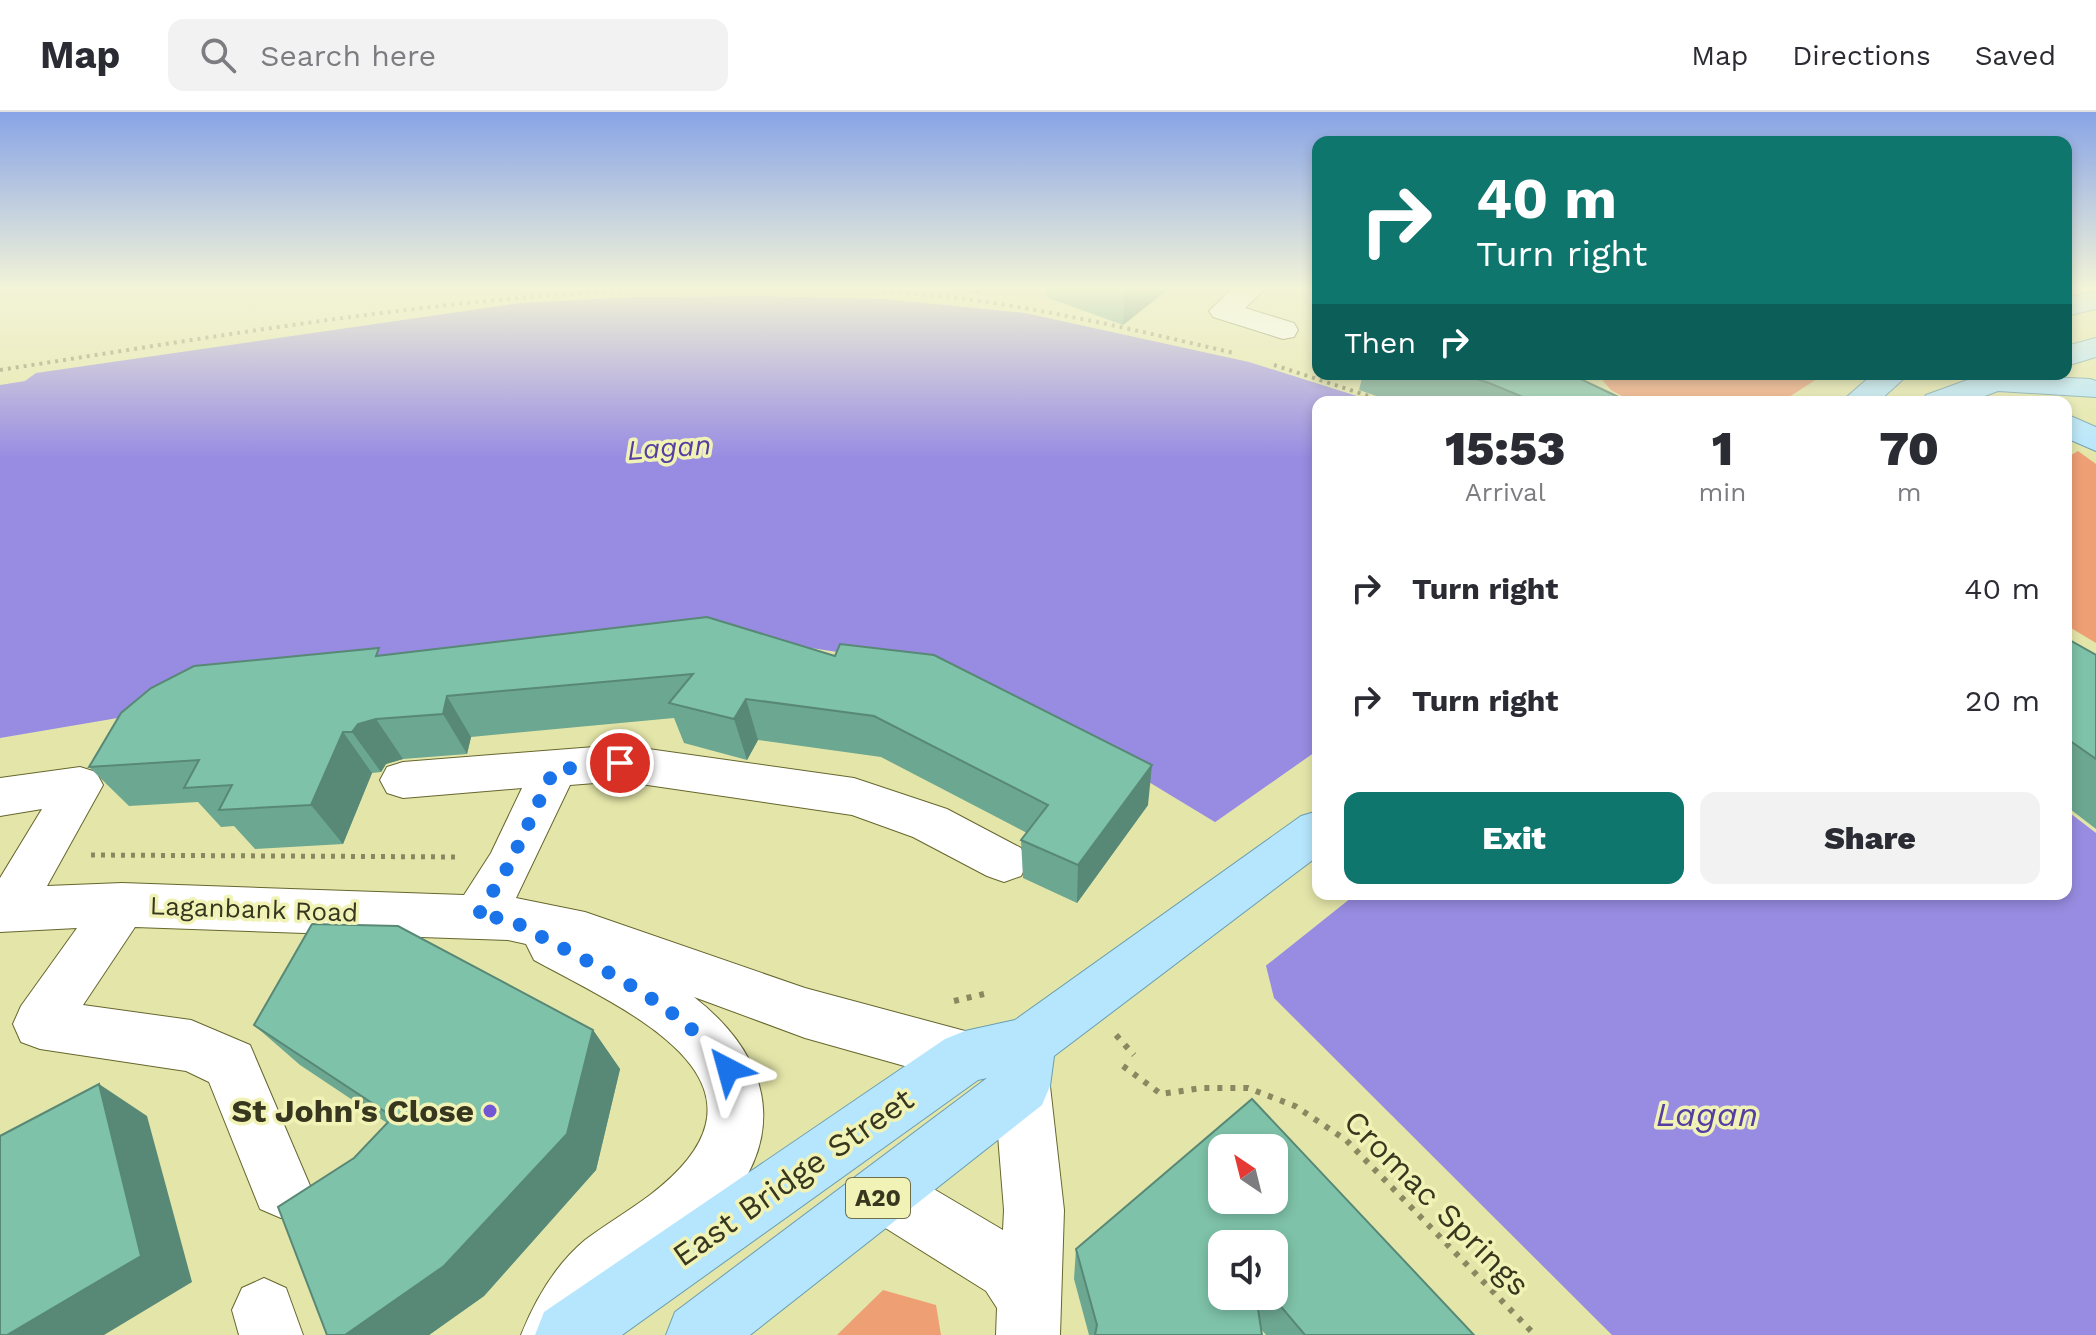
<!DOCTYPE html>
<html lang="en">
<head>
<meta charset="utf-8">
<style>
	body { margin:0; font-family:"Work Sans",sans-serif; background:#f2f2f3; color:#2b2b33; height:100vh; display:flex; flex-direction:column; font-size:30px; white-space:nowrap }
	* { box-sizing:border-box; margin:0 }
	p { font-size:26px; color:#7c7c81 }
	.icon { flex:none; width:44px; height:44px; fill:none; stroke:currentColor; stroke-width:2; stroke-linecap:round; stroke-linejoin:round }
	.map { position:relative; flex:1; overflow:hidden }
	.details { position:absolute; left:1312px; top:284px; width:760px; height:504px; display:flex; flex-direction:column; background:#fff; border-radius:16px; box-shadow:0 4px 12px #0003 }
	.details>* { flex:none }
	.guide { position:absolute; left:1312px; top:24px; width:760px; height:244px; border-radius:16px; box-shadow:0 4px 12px #0003; background:#0f766e; color:#fff; overflow:hidden }
	.needle { width:52px; rotate:325deg }
	.buttons { position:absolute; left:1208px; top:1022px; display:grid; gap:16px }
	.buttons a { display:grid; place-items:center; width:80px; height:80px; border-radius:16px; background:#fff; box-shadow:0 4px 12px #0003; font-size:40px }
	.pin { position:absolute; display:grid; place-items:center; width:68px; height:68px; color:#fff; margin:-34px; border:4px solid #fff; border-radius:50%; box-shadow:0 2px 8px #0007 }
	.me { position:absolute; width:88px; margin:-44px; rotate:321deg; stroke-linejoin:round; filter:drop-shadow(0 0 6px #0008) }
	.turn { display:flex; align-items:center; gap:28px; height:168px; padding:0 32px; font-size:36px }
	.turn .icon { width:104px; height:104px; stroke-width:2.5 }
	.turn b { display:block; font-size:56px; line-height:68px }
	.then { display:flex; align-items:center; height:76px; padding:0 32px; background:#0003; gap:16px; font-size:30px }
	.eta { display:flex; justify-content:space-evenly; align-items:center; height:136px; text-align:center }
	.eta b { font-size:48px; font-weight:800; line-height:56px }
	.primary-button { display:flex; gap:16px; margin-top:auto; padding:16px 32px }
	.primary-button a { flex:1; height:92px; border-radius:16px; background:#0f766e; color:#fff; font-size:32px; font-weight:800; line-height:92px; text-align:center }
	.primary-button a+a { background:#f2f2f3; color:#2b2b33 }
	ul { padding:0; list-style:none }
	li { display:flex; align-items:center; gap:24px; height:112px; padding:0 32px }
	li div { flex:1 }
	li b { display:block; font-size:30px }
	li em { font-style:normal }
	header { display:flex; align-items:center; gap:48px; box-sizing:border-box; height:112px; padding:0 40px; background:#fff; border-bottom:2px solid #e1e1e2 }
	header strong { font-size:38px }
	nav { display:flex; gap:44px; margin-inline-start:auto; font-size:28px }
	.search { width:560px; height:72px; background:#f2f2f3; display:flex; align-items:center; gap:20px; box-sizing:border-box; padding:0 28px; border-radius:16px; color:#7c7c81; font-size:30px }
	.map>svg:first-child { display:block }
	.green { fill:#ef9f74 }
	.water { fill:#988ce2 }
	.pier { fill:#e4e6a9 }
	.lines { fill:none; stroke-linecap:round; stroke-linejoin:round }
	.minor-casing { stroke:#66662e; stroke-width:2 }
	.major-casing { stroke:#6a9eae; stroke-width:2 }
	.path-far2 { stroke:#888960; stroke-width:4; stroke-dasharray:3 5; stroke-linecap:butt }
	.path-far1 { stroke:#888960; stroke-width:5; stroke-dasharray:4 6; stroke-linecap:butt }
	.path { stroke:#888960; stroke-width:6; stroke-dasharray:5 8; stroke-linecap:butt }
	.minor { fill:#fff; fill-rule:evenodd }
	.major { fill:#b6e6fd; fill-rule:evenodd }
	.wall { fill:#6ca791; fill-rule:evenodd }
	.shaded-wall { fill:#588876 }
	.building { fill:#7ec2a9; stroke:#588876; stroke-width:2; fill-rule:evenodd }
	.route { stroke:#1a73e8; stroke-width:14; stroke-dasharray:0 25.2 }
	.poi-dot { fill:#7157d1; stroke:#f1f3b6; stroke-width:3 }
	.labels { text-anchor:middle; stroke-width:7; stroke-linejoin:round; paint-order:stroke }
	.shield { fill:#f1f3b6; stroke:#6f6f4c; stroke-width:2 }
	.shield-label { font-size:24px; font-weight:bold; fill:#37371f }
	.street-label { font-size:26px; fill:#37371f; stroke:#f1f3b6 }
	.water-label { font-size:28px; font-style:italic; fill:#543ea1; stroke:#f1f3b6 }
	.near-poi-label { font-size:32px; font-weight:bold; fill:#37371f; stroke:#f1f3b6; text-anchor:end }
	.near-street-label { font-size:32px; fill:#37371f; stroke:#f1f3b6 }
	.near-water-label { font-size:34px; font-style:italic; fill:#543ea1; stroke:#f1f3b6 }
</style>
</head>
<body>
<header>
<strong>Map</strong>
<div class="search"><svg class="icon" aria-label="search" viewBox="0 0 24 24"><circle cx="10" cy="10" r="6"/><path d="M15 15l6 6"/></svg>Search here</div>
<nav><a>Map</a><a>Directions</a><a>Saved</a></nav>
</header>
<div class="map">
<svg width="2096" height="1223" viewBox="0 0 2096 1223">
	<rect width="100%" height="100%" fill="#e4e6a9"/>
	<g class="green">
		<path d="M1597 262H1825L1781 290H1633L1611 278Z"/>
		<path d="M2078 339 2096 352V531L2066 513V346Z"/>
		<path d="M883 1178 936 1193 941 1223H837Z"/>
	</g>
	<path class="water" d="M763 184 883 187 1025 201 1249 250 1376 290H1318V782H2066V698L2096 721V1223H1612L1274 886 1233 721 1020 592 883 547 745 526 289 577 0 626V273L25 269 36 261 520 191 637 185Z"/>
	<path class="pier" d="M1318 638V782H1356L1263 856 1229 724 1211 713Z"/>
	<g class="lines">
		<g class="minor-casing">
			<g id="minor">
				<path d="M1234 175H1267L1245 196 1294 211 1298 218 1294 225 1283 227 1213 205 1209 199Z"/>
				<path d="M620 633 854 666 947 697 1021 736 1028 750 1021 764 1004 770 987 764 913 725 852 703 620 669 570 673 516 786 585 800 805 876 965 919 985 927 993 945 985 963 965 971 805 926 694 885C781 953 788 1040 704 1116 660 1156 621 1167 589 1223H521C535 1188 556 1152 585 1128 606 1112 629 1099 650 1083 797 971 627 899 534 848L526 832 508 828 135 815 83 893 191 908 250 933 311 1076 302 1097 281 1106 260 1097 209 970 186 959 40 937 21 930 13 912 21 894 77 816 0 820V766L42 697 0 704V666L80 655 96 660 103 673 47 774 122 771 464 783 491 741 522 676 403 686 387 681 380 668 387 655 403 650Z"/>
				<path d="M1022 947 1042 955 1050 974 1064 1098 1060 1223H996L997 1196 986 1179 863 1102 854 1081 863 1060 884 1051 905 1060 1003 1118 1004 1098 994 974 1002 955Z"/>
				<path d="M264 1166 286 1176 303 1223H239L232 1198 242 1176Z"/>
			</g>
		</g>
		<g class="major-casing">
			<g id="major">
				<path d="M2096 179V197L2066 204V186Z"/>
				<path d="M2096 226V245L2066 254V234Z"/>
				<path d="M1873 262H1909L1878 290H1841Z"/>
				<path d="M1984 262 2090 267 2096 269V285L1998 279 1969 290H1921L1926 283Z"/>
				<path d="M2066 302 2096 315V339L2066 326Z"/>
				<path d="M1318 699V744L1054 944 1050 974 1042 993 750 1223H666L675 1200 987 966 978 968 622 1223H535L544 1200 945 927 965 919 1015 908 1301 704Z"/>
			</g>
		</g>
		<g class="path-far2">
			<path d="M1274 253 1387 290"/>
			<path d="M0 258C303 211 613 154 921 182 1027 192 1131 217 1234 241"/>
		</g>
		<path class="path-far1" d="M91 743 461 745"/>
		<g class="path">
			<path d="M954 889 984 882"/>
			<path d="M1116 923 1134 943"/>
			<path d="M1123 954 1161 982 1202 976H1248L1295 994 1346 1028 1535 1223"/>
		</g>
		<use href="#minor" class="minor"/>
		<use href="#major" class="major"/>
	</g>
	<g class="wall">
		<path d="M960 175H988L977 182Z"/>
		<path d="M1046 175H1171L1123 213 1046 185Z"/>
		<path d="M1363 262H1570L1629 290H1394L1359 278Z"/>
		<path d="M707 505 1148 693 1077 791 1023 766 1021 728 1027 721 881 645 758 628 747 648 684 631 674 606 471 625 467 642 403 647 386 652 381 660 372 661 343 732 255 737 234 714 221 715 198 690 129 694 89 655 383 543Z"/>
		<path d="M2066 526 2096 543V717L2066 694Z"/>
		<path d="M254 913 593 918 620 957 596 1058 484 1184 429 1223H327L354 1046 387 1011 300 953Z"/>
		<path d="M1252 987 1474 1223H1266L1261 1217 1262 1223H1089L1074 1167 1076 1137ZM1274 1132V1184H1222Z"/>
	</g>
	<g class="shaded-wall">
		<path d="M977 175H988L977 182Z"/>
		<path d="M1125 175H1171L1123 213Z"/>
		<path d="M447 584 471 625 467 642 443 602Z"/>
		<path d="M746 587 758 628 747 648 734 607Z"/>
		<path d="M376 607 403 647 386 652 381 660 352 620 358 612Z"/>
		<path d="M343 620 372 661 343 732 311 693Z"/>
		<path d="M1152 653 1148 693 1077 791 1078 753Z"/>
		<path d="M593 918 620 957 596 1058 484 1184 429 1223H345Z"/>
		<path d="M99 972 147 1004 192 1170 104 1223H7Z"/>
	</g>
	<g class="building">
		<path d="M1462 262H1570L1629 290H1535L1489 271Z"/>
		<path d="M707 505 835 544 840 532 934 543 1152 653 1078 753 1021 728 1048 693 874 604 746 587 734 607 669 591 693 562 447 584 443 602 376 607 358 612 352 620H343L311 693 219 698 232 673 184 676 199 648 89 655 121 601 151 576 194 554 379 536 376 544Z"/>
		<path d="M2066 526 2096 543V647L2066 626Z"/>
		<path d="M312 812 398 814 593 918 567 1022 444 1154 345 1223H327L278 1095 354 1046 393 1005 254 913Z"/>
		<path d="M99 972 141 1144 7 1223H0V1024Z"/>
		<path d="M1252 987 1474 1223H1305L1272 1184H1274V1132H1222V1184H1256L1262 1223H1095L1097 1213 1076 1137ZM1222 1036H1274V1088H1222Z"/>
	</g>
	<linearGradient id="sky" x2="0" y2="1"><stop stop-color="#88a4e6"/><stop offset="0.51" stop-color="#f3f4d8"/><stop offset="1" stop-color="#f3f4d8" stop-opacity="0"/></linearGradient>
	<rect width="2096" height="346" fill="url(#sky)"/>
	<g class="lines">
		<path class="route" d="M620 651 554 658 508 755 477 805 508 806C583 850 676 885 728 957"/>
	</g>
	<circle class="poi-dot" cx="490" cy="999" r="8"/>
	<g class="labels">
		<rect class="shield" x="846" y="1066" width="64" height="40" rx="6"/>
		<g class="shield-label">
			<text x="878" y="1094">A20</text>
		</g>
		<g class="street-label">
			<text transform="translate(254 797) rotate(2)" y="9">Laganbank Road</text>
		</g>
		<g class="water-label">
			<text transform="translate(669 335) rotate(-4)" y="10">Lagan</text>
		</g>
		<g class="near-poi-label">
			<text x="474" y="1010">St John's Close</text>
		</g>
		<g class="near-street-label">
			<text transform="translate(793 1065) rotate(-35)" y="11">East Bridge Street</text>
			<text transform="translate(1437 1091) rotate(45)" y="11">Cromac Springs</text>
		</g>
		<g class="near-water-label">
			<text x="1707" y="1014">Lagan</text>
		</g>
	</g>
</svg>
<div class="buttons">
<a><svg class="needle" viewBox="-14 -14 28 28"><path d="M0-13l5 13h-10z" fill="#e53935"/><path d="M0 13l5-13h-10z" fill="#7c7c81"/></svg></a>
<a><svg class="icon" aria-label="sound" viewBox="0 0 24 24"><path d="M4 9h4l5-4v14l-5-4H4zM17 9q2 3 0 6"/></svg></a>
</div>
<div class="pin" style="left:620px;top:651px;background:#d93025"><svg class="icon" aria-label="arrive" viewBox="0 0 24 24"><path d="M6 21V4h12l-3 4 3 4H6"/></svg></div>
<svg class="me" style="left:728px;top:957px" viewBox="-20 -20 40 40"><path d="M0-17L14 15 0 8-14 15z" fill="#1a73e8" stroke="#fff" stroke-width="4"/></svg>
<div class="guide">
<div class="turn"><svg class="icon" aria-label="right" viewBox="0 0 24 24"><path d="M7 20v-9h11M14 6l5 5-5 5"/></svg><div><b>40 m</b>Turn right</div></div>
<div class="then">Then<svg class="icon" aria-label="right" viewBox="0 0 24 24"><path d="M7 20v-9h11M14 6l5 5-5 5"/></svg></div>
</div>
<section class="details">
<div class="eta">
<div><b>15:53</b><p>Arrival</p></div>
<div><b>1</b><p>min</p></div>
<div><b>70</b><p>m</p></div>
</div>
<ul>
<li><svg class="icon" aria-label="right" viewBox="0 0 24 24"><path d="M7 20v-9h11M14 6l5 5-5 5"/></svg><div><b>Turn right</b></div><em>40 m</em></li>
<li><svg class="icon" aria-label="right" viewBox="0 0 24 24"><path d="M7 20v-9h11M14 6l5 5-5 5"/></svg><div><b>Turn right</b></div><em>20 m</em></li>
</ul>
<div class="primary-button"><a>Exit</a><a>Share</a></div>
</section>
</div>
</body>
</html>
